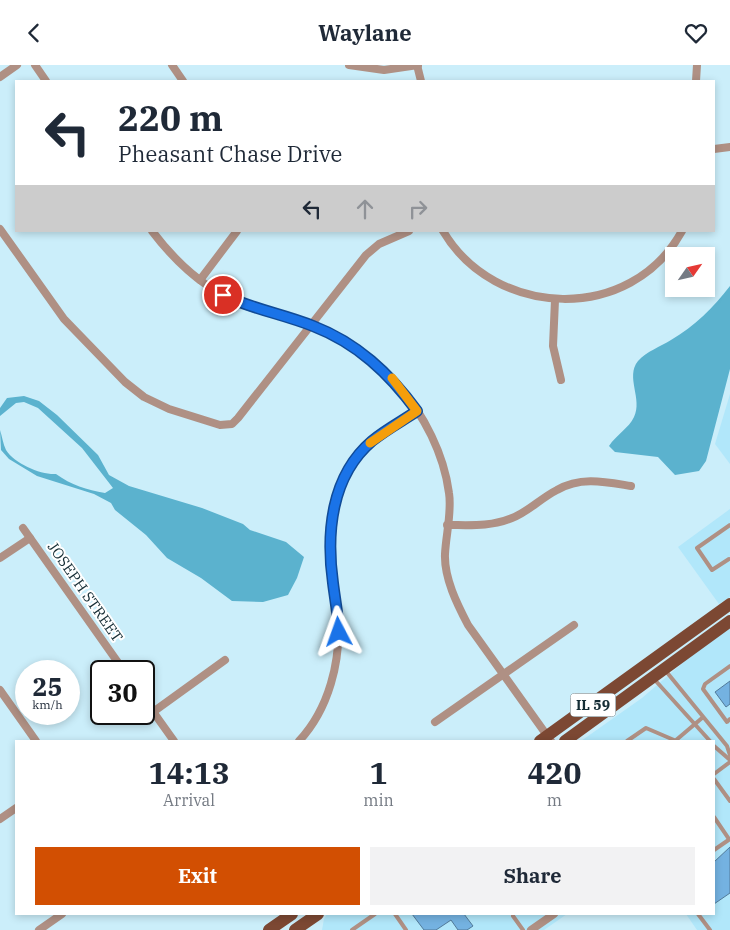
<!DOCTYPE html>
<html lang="en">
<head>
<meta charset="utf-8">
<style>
	body { margin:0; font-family:"IBM Plex Serif",serif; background:#f2f2f3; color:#1f2937; height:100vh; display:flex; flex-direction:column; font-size:19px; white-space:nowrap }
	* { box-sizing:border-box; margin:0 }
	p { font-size:16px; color:#747a83 }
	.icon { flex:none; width:28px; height:28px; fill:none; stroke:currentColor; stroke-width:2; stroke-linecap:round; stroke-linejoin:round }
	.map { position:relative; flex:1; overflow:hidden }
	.side { position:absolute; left:15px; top:675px; width:700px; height:175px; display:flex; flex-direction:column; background:#fff; border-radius:0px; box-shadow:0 2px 8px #0003 }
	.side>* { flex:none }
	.hud { position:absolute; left:15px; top:15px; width:700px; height:152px; border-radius:0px; box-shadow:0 2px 8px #0003; background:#fff; color:#1f2937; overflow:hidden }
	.needle { width:32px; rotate:56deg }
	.fabs { position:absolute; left:665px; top:182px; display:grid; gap:10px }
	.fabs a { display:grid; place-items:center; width:50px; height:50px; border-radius:0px; background:#fff; box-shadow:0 2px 8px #0003; font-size:25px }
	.speed { position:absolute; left:15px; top:595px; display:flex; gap:10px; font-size:25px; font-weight:700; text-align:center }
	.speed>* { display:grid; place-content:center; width:65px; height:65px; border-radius:50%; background:#fff; box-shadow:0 2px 8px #0003; line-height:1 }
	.speed small { font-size:12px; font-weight:400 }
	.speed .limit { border:2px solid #111; border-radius:8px; background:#fff; color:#111 }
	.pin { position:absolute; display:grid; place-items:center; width:42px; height:42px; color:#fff; margin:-21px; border:2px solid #fff; border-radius:50%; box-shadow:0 1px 5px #0007 }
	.me { position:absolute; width:55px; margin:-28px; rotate:356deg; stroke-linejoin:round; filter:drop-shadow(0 0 4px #0008) }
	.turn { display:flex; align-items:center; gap:18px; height:105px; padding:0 20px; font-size:22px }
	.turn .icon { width:65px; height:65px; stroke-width:2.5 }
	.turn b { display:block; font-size:35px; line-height:42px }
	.lanes { display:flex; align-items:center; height:48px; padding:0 20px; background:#0003; justify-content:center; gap:25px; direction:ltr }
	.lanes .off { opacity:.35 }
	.eta { display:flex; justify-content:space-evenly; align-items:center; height:85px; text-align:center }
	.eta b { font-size:30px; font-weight:700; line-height:35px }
	.action { display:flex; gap:10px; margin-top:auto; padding:10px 20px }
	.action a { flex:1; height:58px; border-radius:0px; background:#d24f02; color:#fff; font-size:20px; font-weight:700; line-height:58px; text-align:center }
	.action a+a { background:#f2f2f3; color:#1f2937 }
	header { display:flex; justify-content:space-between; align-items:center; height:65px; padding:0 20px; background:#fff; font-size:22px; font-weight:700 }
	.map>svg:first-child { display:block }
	.built { fill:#b1e7fa }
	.water { fill:#5bb2ce }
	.building { fill:#74b2e1; stroke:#527b9a }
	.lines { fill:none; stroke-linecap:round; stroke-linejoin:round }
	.service { stroke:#af9084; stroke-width:4 }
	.minor { stroke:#af9084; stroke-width:8 }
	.primary { stroke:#7c4833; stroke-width:12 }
	.route-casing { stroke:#114b97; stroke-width:12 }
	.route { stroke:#1a73e8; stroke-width:9 }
	.slow { stroke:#f59e0b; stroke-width:9 }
	.labels { text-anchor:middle; stroke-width:4; stroke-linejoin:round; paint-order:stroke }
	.shield { fill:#fff; stroke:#5b6c72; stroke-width:1 }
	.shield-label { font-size:14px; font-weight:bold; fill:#152d35 }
	.street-label { font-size:15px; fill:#152d35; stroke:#fff }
</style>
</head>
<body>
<header><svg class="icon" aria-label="back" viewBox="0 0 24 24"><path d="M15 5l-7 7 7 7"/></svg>Waylane<svg class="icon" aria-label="heart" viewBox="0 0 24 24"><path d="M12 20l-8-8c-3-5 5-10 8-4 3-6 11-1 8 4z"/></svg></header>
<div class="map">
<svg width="730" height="865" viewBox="0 0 730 865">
	<rect width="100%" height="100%" fill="#cbeefa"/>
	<g class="built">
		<path d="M730 329V399L715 379Z"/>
		<path d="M730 444V532L719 539 678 482Z"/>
		<path d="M730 562V865H697L686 849H714V676H581L642 633 692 590Z"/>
		<path d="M327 849H567L544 865H322L324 854Z"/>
	</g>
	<g class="water">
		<path d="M730 221V304L706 396 699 406 675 410 658 392 615 387 609 381C616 370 629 363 634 352 643 334 625 312 638 296 647 286 660 282 671 275 695 261 713 243 730 221Z"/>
		<path d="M24 331 39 336 57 350 98 390 109 410 129 421 202 443 243 459 250 465 286 477 304 492 297 513 288 530 263 537 232 536 201 513 167 493 146 470 115 445 111 438 94 429 37 411 9 394 1 385 0 365C2 371 3 379 6 385 15 399 41 410 56 409 71 420 87 425 105 428L113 423 82 383 38 343 24 337 16 338 0 351V343L7 333Z"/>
	</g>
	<g class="building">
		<path d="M730 616V639L726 642 715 627Z"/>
		<path d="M730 782V828L714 839V797Z"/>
		<path d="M412 849H464L473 861 467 865H458L451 855 436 865H424Z"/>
	</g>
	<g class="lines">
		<g class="service">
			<path d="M729 494 712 505 697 483 730 460"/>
			<path d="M730 601 705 619 703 624 727 657 730 654"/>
			<path d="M665 605 727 681 730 690"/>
			<path d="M654 614 710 676"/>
			<path d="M627 676 646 663 674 675"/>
			<path d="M675 676 702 653"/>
			<path d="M714 681 730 695"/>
			<path d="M714 709 730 697"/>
			<path d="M714 714 730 736"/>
			<path d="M714 752 729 774"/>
			<path d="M714 785 730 774"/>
			<path d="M395 849 406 865"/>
			<path d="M698 849 710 865"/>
			<path d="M513 851 523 865"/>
			<path d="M352 865 375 849"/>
		</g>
		<g class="minor">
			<path d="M35 0 46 16"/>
			<path d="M172 0 183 16"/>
			<path d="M349 0 384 5 418 0"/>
			<path d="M417 0 421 16"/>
			<path d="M0 12 17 0"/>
			<path d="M696 16 697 0"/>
			<path d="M714 84 730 82"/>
			<path d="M0 164 64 254 125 317 144 332 169 344 220 360 232 359 238 353 366 190 379 179 409 166"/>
			<path d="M152 166C177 199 209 228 249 242 269 249 291 253 311 260 344 272 375 294 398 320 424 350 444 389 449 428 452 447 446 469 445 489 444 513 457 539 468 560L551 676"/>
			<path d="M443 166C495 254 631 259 682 166"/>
			<path d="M200 215 237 166"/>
			<path d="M555 235 553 281 561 315"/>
			<path d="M447 460C470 460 490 462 512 453 528 447 541 433 557 425 581 411 606 417 631 421"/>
			<path d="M23 463 124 606"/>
			<path d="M0 493 30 473"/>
			<path d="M0 625 36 676"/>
			<path d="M144 634 174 676"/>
			<path d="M153 647 225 595"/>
			<path d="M435 657 574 560"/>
			<path d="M299 676C329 644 341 596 338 553 338 540 334 528 333 516 329 482 329 442 344 411 358 381 391 364 417 346"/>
			<path d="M0 754 16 743"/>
			<path d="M39 865 62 849"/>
			<path d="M531 865 554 849"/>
		</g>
		<g class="primary">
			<path d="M540 676 730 539"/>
			<path d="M565 676 730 556"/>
			<path d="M269 865 292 849"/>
			<path d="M295 865 318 849"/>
		</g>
	</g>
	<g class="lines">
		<g class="route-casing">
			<path id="route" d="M223 230C252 244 283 249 313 261 357 278 389 308 417 346 402 356 385 365 372 376 331 411 326 468 333 518 335 534 338 550 339 567"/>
		</g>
		<use href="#route" class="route"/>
		<path class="slow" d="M370 378 417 346 392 313"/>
	</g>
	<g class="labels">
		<rect class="shield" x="570.5" y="628.5" width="45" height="23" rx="4"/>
		<g class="shield-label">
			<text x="593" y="645">IL 59</text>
		</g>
		<g class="street-label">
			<text transform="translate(85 527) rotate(55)" y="5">JOSEPH STREET</text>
		</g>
	</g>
</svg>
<div class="fabs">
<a><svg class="needle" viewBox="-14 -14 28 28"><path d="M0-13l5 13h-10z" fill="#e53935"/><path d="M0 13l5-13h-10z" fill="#747a83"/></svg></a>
</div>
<div class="speed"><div>25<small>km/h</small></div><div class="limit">30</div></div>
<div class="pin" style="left:223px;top:230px;background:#d93025"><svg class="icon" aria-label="arrive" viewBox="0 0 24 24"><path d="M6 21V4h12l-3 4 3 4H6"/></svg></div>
<svg class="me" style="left:339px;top:567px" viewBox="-20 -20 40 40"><path d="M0-17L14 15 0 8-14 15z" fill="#1a73e8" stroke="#fff" stroke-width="4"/></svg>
<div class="hud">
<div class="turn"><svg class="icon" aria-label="left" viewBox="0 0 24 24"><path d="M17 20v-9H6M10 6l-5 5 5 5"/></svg><div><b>220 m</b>Pheasant Chase Drive</div></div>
<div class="lanes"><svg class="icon" aria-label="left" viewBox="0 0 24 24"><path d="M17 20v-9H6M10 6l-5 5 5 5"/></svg><svg class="icon off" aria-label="ahead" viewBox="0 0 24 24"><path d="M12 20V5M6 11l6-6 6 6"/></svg><svg class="icon off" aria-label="right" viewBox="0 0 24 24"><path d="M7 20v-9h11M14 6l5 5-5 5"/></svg></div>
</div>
<section class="side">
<div class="eta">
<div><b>14:13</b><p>Arrival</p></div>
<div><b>1</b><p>min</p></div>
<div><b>420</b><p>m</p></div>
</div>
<div class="action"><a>Exit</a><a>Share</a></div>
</section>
</div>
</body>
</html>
